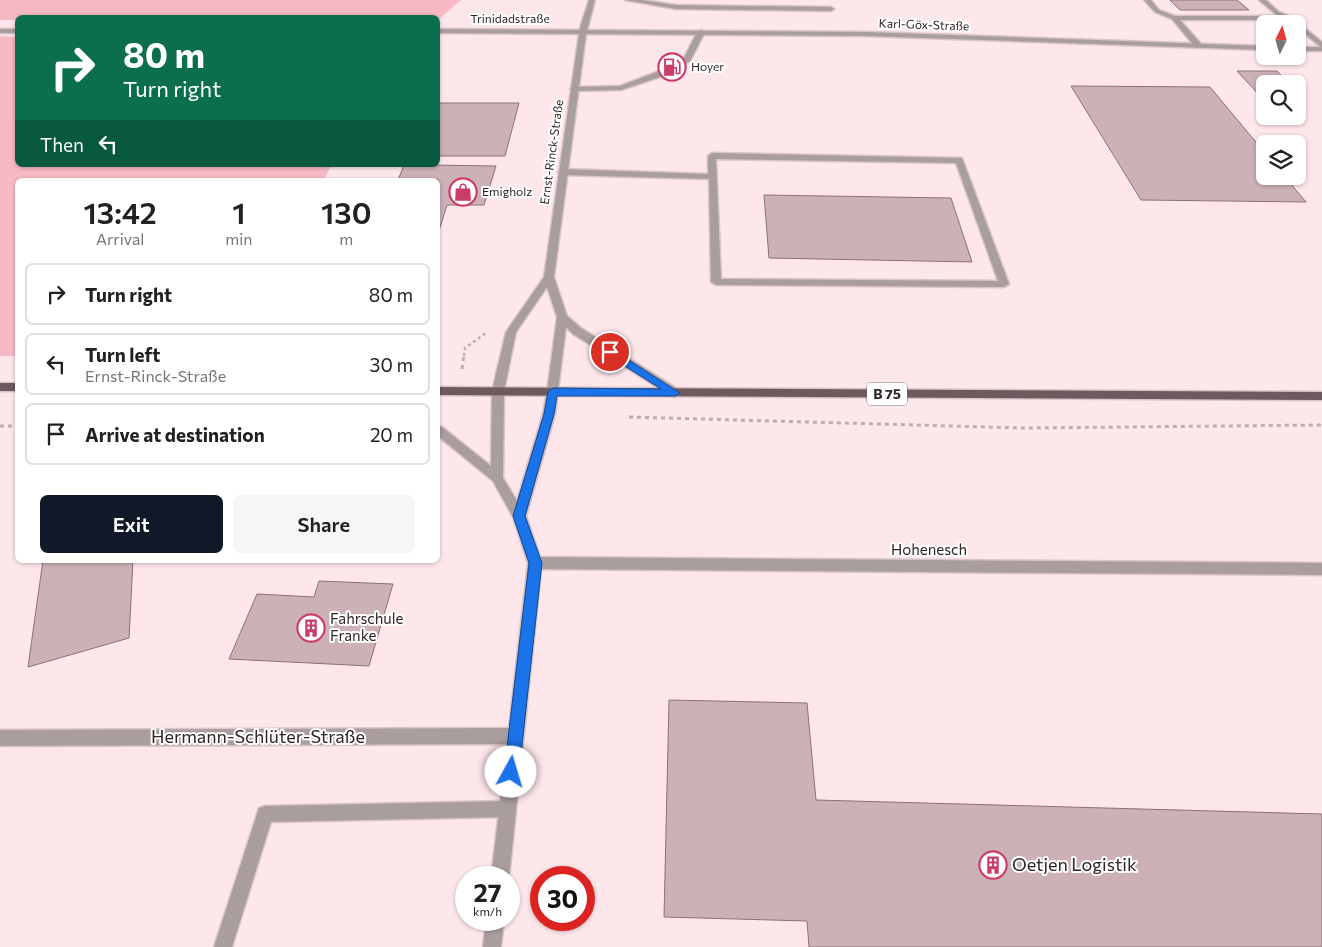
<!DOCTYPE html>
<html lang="en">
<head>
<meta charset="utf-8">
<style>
	body { margin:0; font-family:Commissioner,sans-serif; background:#f6f6f6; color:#202124; height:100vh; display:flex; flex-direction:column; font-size:19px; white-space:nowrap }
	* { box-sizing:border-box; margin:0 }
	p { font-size:16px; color:#757577 }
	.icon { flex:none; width:28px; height:28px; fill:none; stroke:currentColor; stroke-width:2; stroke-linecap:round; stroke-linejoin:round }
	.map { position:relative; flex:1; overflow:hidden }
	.sheet { position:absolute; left:15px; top:178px; width:425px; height:385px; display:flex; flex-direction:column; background:#fff; border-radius:8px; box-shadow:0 1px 4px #0004 }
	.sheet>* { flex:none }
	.banner { position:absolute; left:15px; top:15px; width:425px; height:152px; border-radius:8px; box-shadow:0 1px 4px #0004; background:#0b6e4f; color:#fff; overflow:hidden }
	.needle { width:32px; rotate:5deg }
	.fabs { position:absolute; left:1256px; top:15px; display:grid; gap:10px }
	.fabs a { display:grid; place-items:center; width:50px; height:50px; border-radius:8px; background:#fff; box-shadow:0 1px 4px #0004; font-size:25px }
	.speed { position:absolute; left:455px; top:866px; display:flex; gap:10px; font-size:25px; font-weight:700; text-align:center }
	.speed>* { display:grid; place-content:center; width:65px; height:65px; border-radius:50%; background:#fff; box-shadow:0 1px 4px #0004; line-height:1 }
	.speed small { font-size:12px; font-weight:400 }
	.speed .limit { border:8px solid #d22; background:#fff; color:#111 }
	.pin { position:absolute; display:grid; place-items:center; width:42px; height:42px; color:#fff; margin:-21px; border:2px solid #fff; border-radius:50%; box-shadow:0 1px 5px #0007 }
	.me { position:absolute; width:55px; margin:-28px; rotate:6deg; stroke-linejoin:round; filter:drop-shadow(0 0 4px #0008) }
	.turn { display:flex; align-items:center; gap:18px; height:105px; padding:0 25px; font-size:22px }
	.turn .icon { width:65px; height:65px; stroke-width:2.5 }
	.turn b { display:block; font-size:35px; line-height:42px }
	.then { display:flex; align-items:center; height:48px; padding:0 25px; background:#0003; gap:10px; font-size:19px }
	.eta { display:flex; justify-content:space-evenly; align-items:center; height:85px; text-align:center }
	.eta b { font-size:30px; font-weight:600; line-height:35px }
	.primary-button { display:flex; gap:10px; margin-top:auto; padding:10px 25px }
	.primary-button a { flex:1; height:58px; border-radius:8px; background:#111827; color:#fff; font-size:20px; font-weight:600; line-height:58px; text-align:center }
	.primary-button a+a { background:#f6f6f6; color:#202124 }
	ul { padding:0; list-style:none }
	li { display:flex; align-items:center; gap:15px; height:62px; margin:0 10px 8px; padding:0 15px; border:2px solid #e0e0e0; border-radius:8px }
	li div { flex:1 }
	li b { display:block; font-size:19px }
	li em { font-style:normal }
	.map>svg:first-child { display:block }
	.green { fill:#f7b9c4 }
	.building { fill:#ccb1b6; stroke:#8b7276 }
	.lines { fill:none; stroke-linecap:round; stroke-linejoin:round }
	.lane-casing { stroke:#d9c4c7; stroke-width:3 }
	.street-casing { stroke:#d9c4c7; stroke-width:3 }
	.primary-casing { stroke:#d9c4c7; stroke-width:3 }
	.path-far1 { stroke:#bfacaf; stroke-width:2.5; stroke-dasharray:3 3; stroke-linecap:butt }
	.path { stroke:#bfacaf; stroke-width:3; stroke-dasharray:4 4; stroke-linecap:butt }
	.lane { fill:#a99d9e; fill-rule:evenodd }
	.street { fill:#a99d9e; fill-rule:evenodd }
	.primary { fill:#6e5a5e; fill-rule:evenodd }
	.route { fill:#1a73e8; stroke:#114b97 }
	.labels { text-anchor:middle; stroke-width:4; stroke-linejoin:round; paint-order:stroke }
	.far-street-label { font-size:12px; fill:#2e2425; stroke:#fff }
	.far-poi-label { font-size:12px; fill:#2e2425; stroke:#fff; text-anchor:start }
	.shield { fill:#fff; stroke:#6d6666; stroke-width:1 }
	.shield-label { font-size:14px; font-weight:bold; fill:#2e2425 }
	.street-label { font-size:15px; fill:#2e2425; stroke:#fff }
	.poi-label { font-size:15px; fill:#2e2425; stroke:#fff; text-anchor:start }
	.near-street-label { font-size:18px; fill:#2e2425; stroke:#fff }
	.near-poi-label { font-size:18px; fill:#2e2425; stroke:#fff; text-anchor:start }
</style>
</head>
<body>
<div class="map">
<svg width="1322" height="947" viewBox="0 0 1322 947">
	<rect width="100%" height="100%" fill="#fee7eb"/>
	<g class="green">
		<path d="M0 0H461L438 20V18H18L17 20H0Z"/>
		<path d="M0 36 17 37 18 165H331L324 180H18L17 356H0Z"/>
	</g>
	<g class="building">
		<path d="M1170 0H1237L1249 10H1180Z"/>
		<path d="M1237 71H1277L1290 84H1265V98H1262Z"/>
		<path d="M1071 86 1210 87 1265 153V176H1284L1306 202 1141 200Z"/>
		<path d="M438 103H519L505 156H438Z"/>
		<path d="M404 165H434L496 166 484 205H447L438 234V180H398Z"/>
		<path d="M764 195 951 198 972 262 769 258Z"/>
		<path d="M43 560H133L129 638 28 667Z"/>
		<path d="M319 581 393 584 369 666 229 659 257 594 314 597Z"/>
		<path d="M669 700 807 703 816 800 1322 814V947H809L807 921 664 917Z"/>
	</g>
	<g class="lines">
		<g class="lane-casing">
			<g id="lane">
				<path d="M589 0H595L587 31 583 33 579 31Z"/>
				<path d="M625 0H642L676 5 831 7 834 9 831 11 676 9Z"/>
				<path d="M1144 0H1151L1159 10 1175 16H1278L1259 0H1266L1279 12 1291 17 1322 42V48L1298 28V24H1292L1287 20H1180L1203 46 1196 48 1172 19 1155 12Z"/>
				<path d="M701 30 705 32 690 61 660 77 621 90 574 91 570 89 574 87 620 86 654 73 684 58 697 32Z"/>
				<path d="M712 153 962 158 1009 284 1004 287 716 285 711 282 709 179 562 175 558 172 562 169 708 174V156ZM716 159 956 163 998 281 721 279Z"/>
				<path d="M507 801 513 803 515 809 513 815 507 817 271 822 232 947H214L259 808 265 806Z"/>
			</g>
		</g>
		<g class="street-casing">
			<g id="street">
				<rect x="0" y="29" width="18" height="4"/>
				<path d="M438 29 866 32 1265 46V50L866 36 586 34 554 277 567 316 581 328 679 390 681 393 675 397 671 396 573 334 566 327 555 414 526 516 540 557 1322 563V575L541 569 509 878H491L507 744 0 746V730L509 728 528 563 513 517 493 481 438 436V426L442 427 491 466 492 391 506 332 544 277 579 34 438 33ZM547 287 557 317 547 392 543 414 517 501 503 478 504 391 516 332Z"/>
				<rect x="1298" y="47" width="24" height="4"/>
				<path d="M486 920H504L501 947H483Z"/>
			</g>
		</g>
		<g class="primary-casing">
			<g id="primary">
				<rect x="0" y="383" width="18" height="8"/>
				<path d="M438 387 1322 392V400L438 395Z"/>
			</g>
		</g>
		<path class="path-far1" d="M464 356 465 348 486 333"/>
		<g class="path">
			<path d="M462 369 464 354"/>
			<path d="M629 417 1023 428 1322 425"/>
			<path d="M0 426H18"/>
		</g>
		<use href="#lane" class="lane"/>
		<use href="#street" class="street"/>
		<use href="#primary" class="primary"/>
	</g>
	<path class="route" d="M610 348 680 393 675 396H557L554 414 525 516 542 563 519 772 517 777 511 780 506 777 504 772 529 563 513 516 544 414 548 392 553 388 661 389 606 354 605 352Z"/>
	<defs>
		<g id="fuel-ring" transform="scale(1.4375)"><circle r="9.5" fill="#fff" stroke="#cb3d69" stroke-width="1.5"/><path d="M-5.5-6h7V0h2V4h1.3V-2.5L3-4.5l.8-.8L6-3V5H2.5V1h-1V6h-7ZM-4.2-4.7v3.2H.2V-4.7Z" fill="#cb3d69"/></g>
		<g id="shop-ring" transform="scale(1.4375)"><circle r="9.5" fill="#fff" stroke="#cb3d69" stroke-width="1.5"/><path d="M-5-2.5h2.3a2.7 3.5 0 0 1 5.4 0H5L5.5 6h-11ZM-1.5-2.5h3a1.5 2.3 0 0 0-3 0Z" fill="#cb3d69"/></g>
		<g id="building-ring" transform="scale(1.4375)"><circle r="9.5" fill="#fff" stroke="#cb3d69" stroke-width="1.5"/><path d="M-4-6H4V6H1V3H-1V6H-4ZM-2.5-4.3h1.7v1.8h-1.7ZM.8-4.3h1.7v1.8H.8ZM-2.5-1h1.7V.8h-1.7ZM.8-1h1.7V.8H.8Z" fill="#cb3d69"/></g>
	</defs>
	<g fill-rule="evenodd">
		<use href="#fuel-ring" x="672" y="67"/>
		<use href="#shop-ring" x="463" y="192"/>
		<use href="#building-ring" x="311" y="628"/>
		<use href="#building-ring" x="993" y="865"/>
	</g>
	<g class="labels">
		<g class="far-street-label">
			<text x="510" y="23">Trinidadstraße</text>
			<text transform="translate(924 25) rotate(2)" y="4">Karl-Göx-Straße</text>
			<text transform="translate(552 152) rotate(-82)" y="4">Ernst-Rinck-Straße</text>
		</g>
		<g class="far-poi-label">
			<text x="691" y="71">Hoyer</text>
			<text x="482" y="196">Emigholz</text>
		</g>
		<rect class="shield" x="867" y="382.5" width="40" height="23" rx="4"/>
		<g class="shield-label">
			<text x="887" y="399">B 75</text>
		</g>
		<g class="street-label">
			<text x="929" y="555">Hohenesch</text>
		</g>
		<g class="poi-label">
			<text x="330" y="624">Fahrschule<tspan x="330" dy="17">Franke</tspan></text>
		</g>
		<g class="near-street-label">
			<text x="258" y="743">Hermann-Schlüter-Straße</text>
		</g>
		<g class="near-poi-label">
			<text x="1012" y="871">Oetjen Logistik</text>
		</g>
	</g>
</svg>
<div class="fabs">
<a><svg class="needle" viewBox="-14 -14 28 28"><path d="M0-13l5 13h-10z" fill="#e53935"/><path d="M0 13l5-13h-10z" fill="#757577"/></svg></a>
<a><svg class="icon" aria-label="search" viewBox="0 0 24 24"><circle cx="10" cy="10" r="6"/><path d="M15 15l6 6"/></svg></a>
<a><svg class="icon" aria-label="layers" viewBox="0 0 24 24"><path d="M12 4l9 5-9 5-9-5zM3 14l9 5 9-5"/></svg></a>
</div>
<div class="speed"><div>27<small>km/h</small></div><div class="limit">30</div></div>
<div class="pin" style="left:610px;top:352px;background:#d93025"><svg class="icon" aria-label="arrive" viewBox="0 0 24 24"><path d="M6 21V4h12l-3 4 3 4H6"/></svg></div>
<svg class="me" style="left:511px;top:772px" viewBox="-20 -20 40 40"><circle r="19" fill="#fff"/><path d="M0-13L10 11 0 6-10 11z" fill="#1a73e8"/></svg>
<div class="banner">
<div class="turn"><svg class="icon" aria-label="right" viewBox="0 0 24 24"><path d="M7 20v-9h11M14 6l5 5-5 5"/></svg><div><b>80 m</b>Turn right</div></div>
<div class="then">Then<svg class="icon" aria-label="left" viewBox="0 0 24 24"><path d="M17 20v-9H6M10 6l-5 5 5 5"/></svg></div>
</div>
<section class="sheet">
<div class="eta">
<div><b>13:42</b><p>Arrival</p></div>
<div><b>1</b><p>min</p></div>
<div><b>130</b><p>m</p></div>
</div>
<ul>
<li><svg class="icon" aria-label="right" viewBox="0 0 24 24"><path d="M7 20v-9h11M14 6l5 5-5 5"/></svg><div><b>Turn right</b></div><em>80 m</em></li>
<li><svg class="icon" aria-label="left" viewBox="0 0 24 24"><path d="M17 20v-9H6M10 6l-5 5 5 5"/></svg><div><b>Turn left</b><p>Ernst-Rinck-Straße</p></div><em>30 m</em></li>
<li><svg class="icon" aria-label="arrive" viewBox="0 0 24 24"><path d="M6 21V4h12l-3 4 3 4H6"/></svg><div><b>Arrive at destination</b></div><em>20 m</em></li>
</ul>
<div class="primary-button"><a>Exit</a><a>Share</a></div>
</section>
</div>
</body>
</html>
